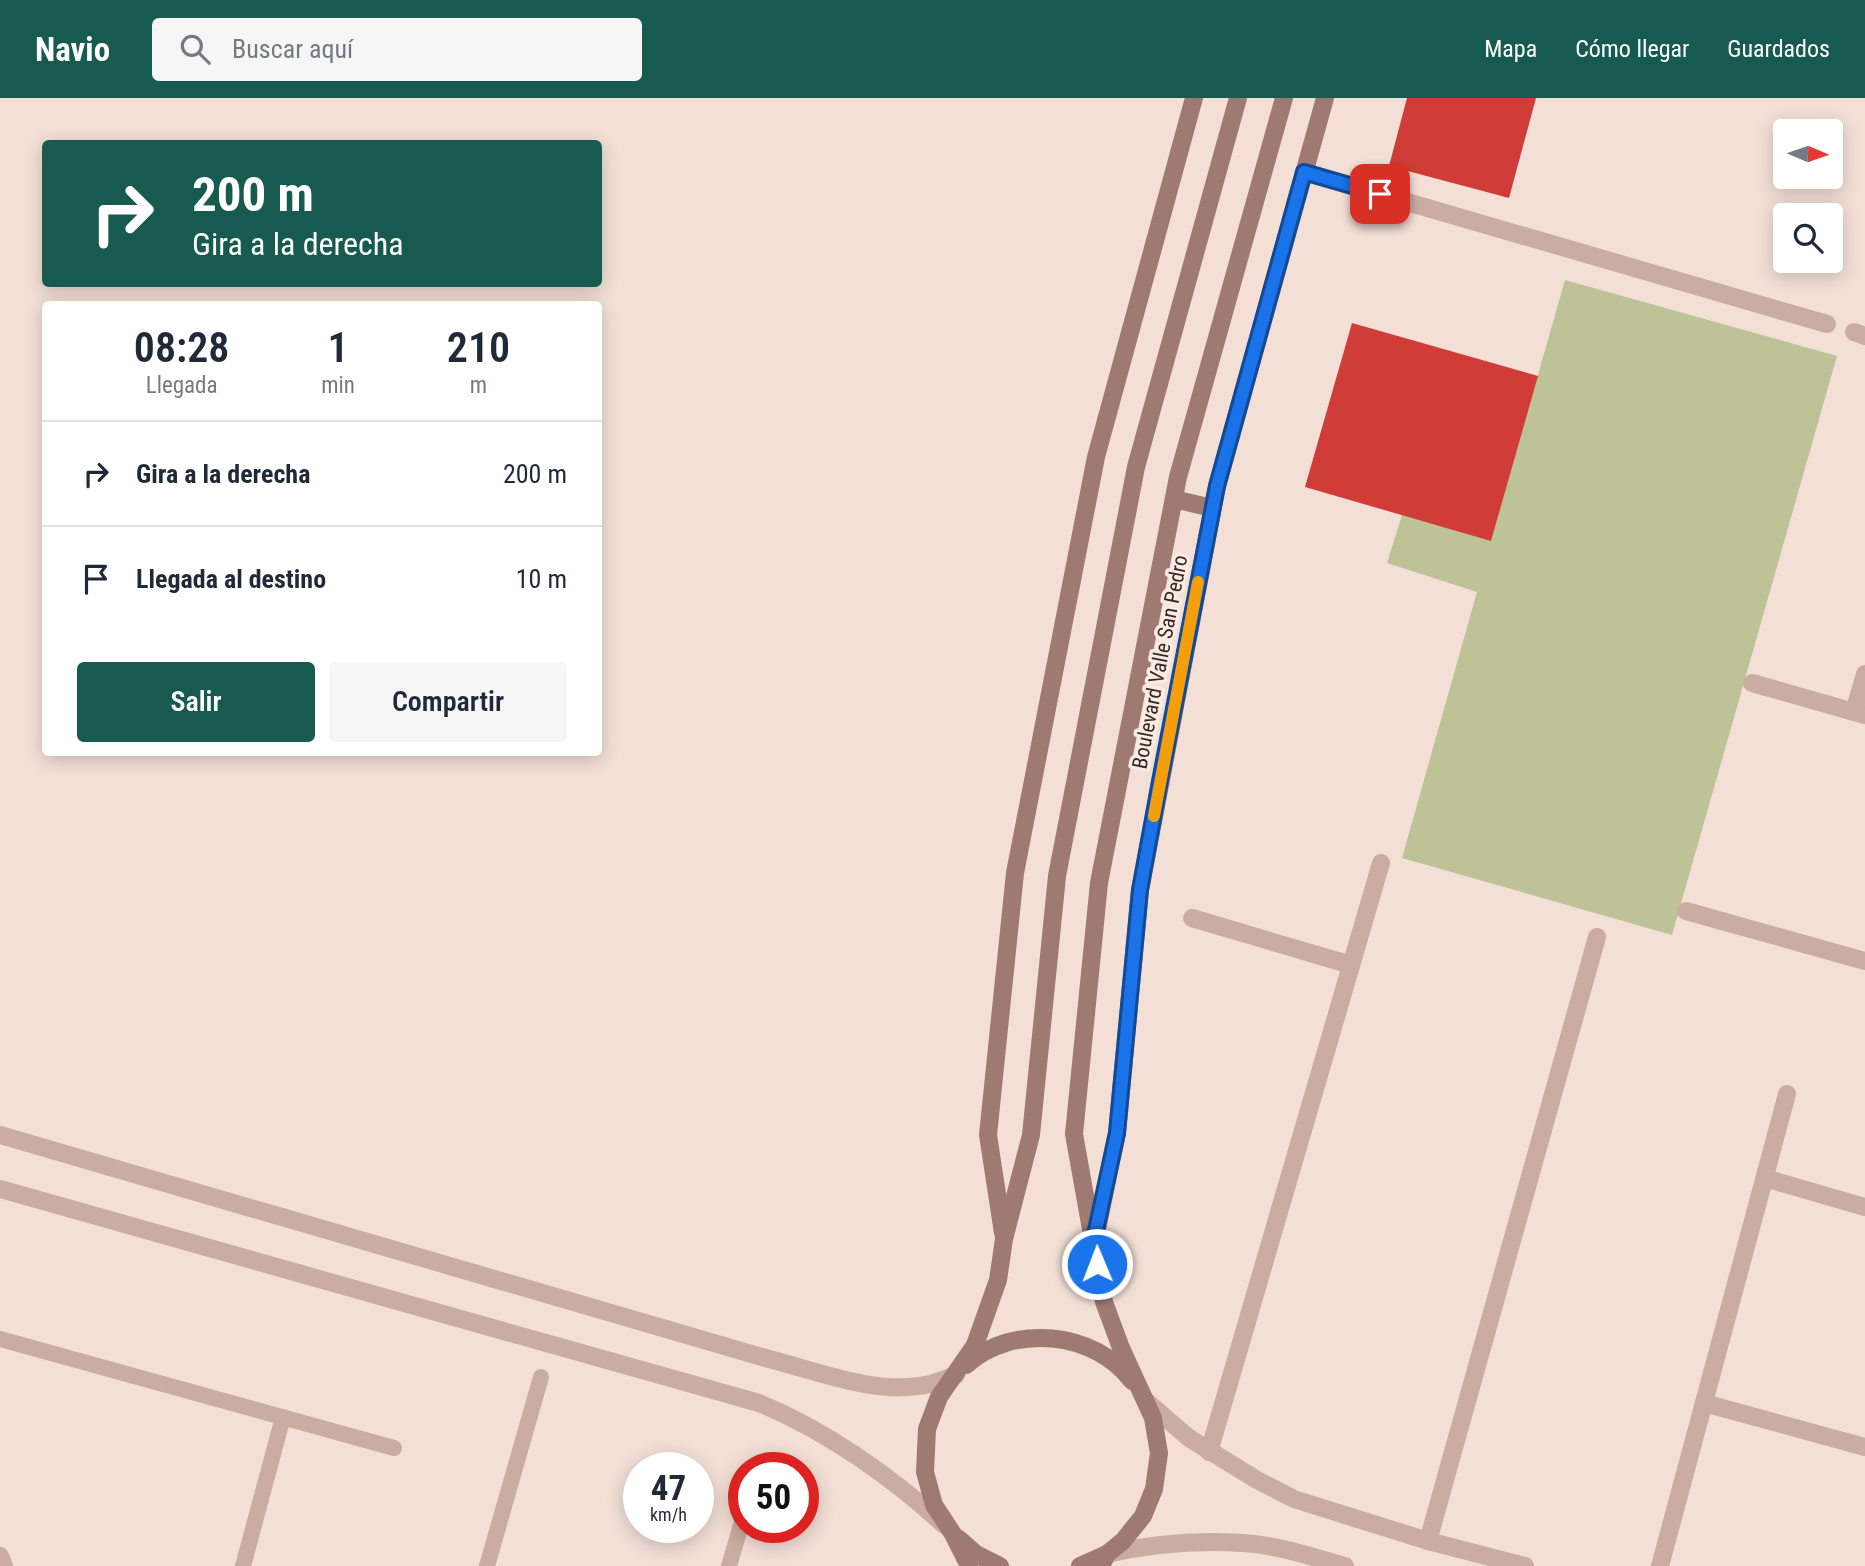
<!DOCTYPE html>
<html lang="es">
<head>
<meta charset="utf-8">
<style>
	body { margin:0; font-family:"Roboto Condensed",sans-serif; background:#f6f6f7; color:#1f2937; height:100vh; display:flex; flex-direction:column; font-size:26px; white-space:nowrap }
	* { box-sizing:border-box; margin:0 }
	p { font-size:23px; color:#747a83 }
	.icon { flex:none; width:38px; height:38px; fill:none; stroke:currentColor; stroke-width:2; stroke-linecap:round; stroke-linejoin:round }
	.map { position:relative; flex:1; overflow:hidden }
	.sheet { position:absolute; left:42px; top:203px; width:560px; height:455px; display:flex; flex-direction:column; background:#fff; border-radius:7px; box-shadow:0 4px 18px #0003 }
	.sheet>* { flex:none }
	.banner { position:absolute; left:42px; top:42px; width:560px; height:147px; border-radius:7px; box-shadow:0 4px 18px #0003; background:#175a50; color:#fff; overflow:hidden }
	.needle { width:46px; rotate:92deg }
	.tools { position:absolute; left:1773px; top:21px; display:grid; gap:14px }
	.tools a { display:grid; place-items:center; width:70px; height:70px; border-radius:7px; background:#fff; box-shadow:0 4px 18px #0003; font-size:35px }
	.speed { position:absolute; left:623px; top:1354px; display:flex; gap:14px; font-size:35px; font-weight:700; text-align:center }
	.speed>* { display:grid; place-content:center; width:91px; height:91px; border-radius:50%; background:#fff; box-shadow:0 4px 18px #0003; line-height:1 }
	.speed small { font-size:18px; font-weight:400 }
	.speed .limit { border:10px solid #d22; background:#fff; color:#111 }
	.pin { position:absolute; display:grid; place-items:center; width:60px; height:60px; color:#fff; margin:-30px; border-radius:14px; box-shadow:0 4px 10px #0006 }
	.me { position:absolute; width:77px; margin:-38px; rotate:359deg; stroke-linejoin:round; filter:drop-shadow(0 0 5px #0008) }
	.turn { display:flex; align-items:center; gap:24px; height:147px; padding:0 35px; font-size:32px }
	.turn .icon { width:91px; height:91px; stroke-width:2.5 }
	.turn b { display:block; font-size:49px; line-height:60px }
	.eta { display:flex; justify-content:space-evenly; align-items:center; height:119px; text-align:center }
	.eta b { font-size:42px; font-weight:600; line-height:49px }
	.cta { display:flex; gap:14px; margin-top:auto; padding:14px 35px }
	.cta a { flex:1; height:80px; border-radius:7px; background:#175a50; color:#fff; font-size:28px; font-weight:600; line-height:80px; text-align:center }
	.cta a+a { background:#f6f6f7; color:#1f2937 }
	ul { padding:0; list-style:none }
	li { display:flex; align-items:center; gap:21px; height:105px; padding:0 35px; border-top:2px solid #e0e1e3 }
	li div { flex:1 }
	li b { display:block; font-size:26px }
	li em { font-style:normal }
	header { display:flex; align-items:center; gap:42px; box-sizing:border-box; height:98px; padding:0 35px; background:#175a50; color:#fff }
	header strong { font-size:33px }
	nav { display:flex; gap:38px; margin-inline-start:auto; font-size:24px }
	.search { width:490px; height:63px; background:#f6f6f7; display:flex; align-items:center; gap:18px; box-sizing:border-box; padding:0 24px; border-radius:7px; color:#747a83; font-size:26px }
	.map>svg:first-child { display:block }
	.green { fill:#bdc396 }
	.building { fill:#d03c37 }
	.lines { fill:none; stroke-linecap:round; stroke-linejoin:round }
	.lane { stroke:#cbaca2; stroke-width:16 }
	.street { stroke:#cbaca2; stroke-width:18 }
	.secondary { stroke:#9f7a73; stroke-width:18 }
	.route-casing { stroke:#114b97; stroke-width:18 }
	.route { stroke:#1a73e8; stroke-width:12 }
	.slow { stroke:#f59e0b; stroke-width:12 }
	.labels { text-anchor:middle; stroke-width:7; stroke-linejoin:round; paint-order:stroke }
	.street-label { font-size:21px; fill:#352725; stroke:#faebe3 }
</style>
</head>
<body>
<header>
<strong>Navio</strong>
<div class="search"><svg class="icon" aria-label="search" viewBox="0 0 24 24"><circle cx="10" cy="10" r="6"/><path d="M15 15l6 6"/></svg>Buscar aquí</div>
<nav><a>Mapa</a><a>Cómo llegar</a><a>Guardados</a></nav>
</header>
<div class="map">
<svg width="1865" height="1468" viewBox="0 0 1865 1468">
	<rect width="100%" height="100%" fill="#f3dfd6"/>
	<path class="green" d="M1565 182 1837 258 1672 837 1402 760 1477 494 1387 465 1402 417 1491 442Z"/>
	<g class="building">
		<path d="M1407 0H1536L1509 100 1389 68Z"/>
		<path d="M1352 225 1538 278 1491 443 1305 389Z"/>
	</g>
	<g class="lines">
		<g class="lane">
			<path d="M0 1241 394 1350"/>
			<path d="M757 1370 758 1366"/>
			<path d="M243 1468 283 1319"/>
			<path d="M487 1468 541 1279"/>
			<path d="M729 1468 744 1417"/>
		</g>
		<g class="street">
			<path d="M1304 74 1827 226"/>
			<path d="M1854 234 1865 238"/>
			<path d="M1752 585 1865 617"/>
			<path d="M1854 614 1865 576"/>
			<path d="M1686 813 1865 863"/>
			<path d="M1192 820 1351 867"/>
			<path d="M0 1037 769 1261C820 1274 877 1298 930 1286 939 1284 948 1280 956 1277"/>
			<path d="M1765 1080 1865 1109"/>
			<path d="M0 1091 759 1305C825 1332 892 1379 944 1427"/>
			<path d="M1146 1303 1189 1340 1257 1382 1294 1401 1428 1443 1525 1468"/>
			<path d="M1704 1305 1865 1349"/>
			<path d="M1209 1354 1381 765"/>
			<path d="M1428 1443 1597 839"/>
			<path d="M1107 1456C1151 1446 1198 1442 1243 1445 1278 1447 1312 1459 1345 1468"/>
			<path d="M0 1458 4 1468"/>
			<path d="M1660 1468 1787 996"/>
		</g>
		<g class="secondary">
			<path d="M1174 401 1212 410"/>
			<path d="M1003 1135 988 1037 1015 775 1096 359 1194 0"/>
			<path d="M1096 1136 1117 1035 1140 792 1217 388 1325 0"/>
			<path d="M966 1267C1012 1225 1095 1233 1132 1283"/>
			<path d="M959 1441 976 1456 1000 1468"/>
			<path d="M969 1468 953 1436 934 1407 925 1374 927 1331 939 1299 975 1247 998 1182 1004 1141 1031 1037 1057 778 1136 369 1238 0"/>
			<path d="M1080 1468 1107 1456"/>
			<path d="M1101 1468 1107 1456 1123 1443 1143 1418 1154 1391 1159 1355 1153 1320 1121 1250 1104 1204 1074 1036 1099 785 1178 379 1284 0"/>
		</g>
	</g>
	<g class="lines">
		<g class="route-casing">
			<path id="route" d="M1097 1166 1093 1146 1117 1035 1140 792 1160 683 1217 388 1304 74 1380 96"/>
		</g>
		<use href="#route" class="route"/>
		<path class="slow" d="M1154 718 1198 484"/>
	</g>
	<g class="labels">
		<g class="street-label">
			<text transform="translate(1160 564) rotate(-79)" y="7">Boulevard Valle San Pedro</text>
		</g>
	</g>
</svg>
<div class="tools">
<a><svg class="needle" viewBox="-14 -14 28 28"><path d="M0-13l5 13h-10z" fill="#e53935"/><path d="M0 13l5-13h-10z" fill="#747a83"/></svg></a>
<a><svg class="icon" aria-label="search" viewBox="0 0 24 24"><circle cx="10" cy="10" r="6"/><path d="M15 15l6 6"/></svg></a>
</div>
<div class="speed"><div>47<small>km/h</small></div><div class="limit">50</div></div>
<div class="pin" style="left:1380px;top:96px;background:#d93025"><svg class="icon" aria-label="arrive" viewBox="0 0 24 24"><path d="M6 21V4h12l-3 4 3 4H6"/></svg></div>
<svg class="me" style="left:1097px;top:1166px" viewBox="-20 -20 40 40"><circle r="17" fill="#1a73e8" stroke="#fff" stroke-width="3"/><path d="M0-11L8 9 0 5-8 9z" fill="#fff"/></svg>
<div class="banner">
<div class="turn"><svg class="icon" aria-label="right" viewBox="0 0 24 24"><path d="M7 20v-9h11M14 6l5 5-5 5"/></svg><div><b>200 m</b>Gira a la derecha</div></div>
</div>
<section class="sheet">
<div class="eta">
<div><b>08:28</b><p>Llegada</p></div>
<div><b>1</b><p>min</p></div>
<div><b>210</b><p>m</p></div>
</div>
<ul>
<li><svg class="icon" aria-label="right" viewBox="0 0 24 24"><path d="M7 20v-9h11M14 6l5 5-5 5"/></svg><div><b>Gira a la derecha</b></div><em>200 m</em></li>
<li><svg class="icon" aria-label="arrive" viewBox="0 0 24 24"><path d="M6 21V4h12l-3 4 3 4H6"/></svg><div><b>Llegada al destino</b></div><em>10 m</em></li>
</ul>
<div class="cta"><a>Salir</a><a>Compartir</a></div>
</section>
</div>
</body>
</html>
